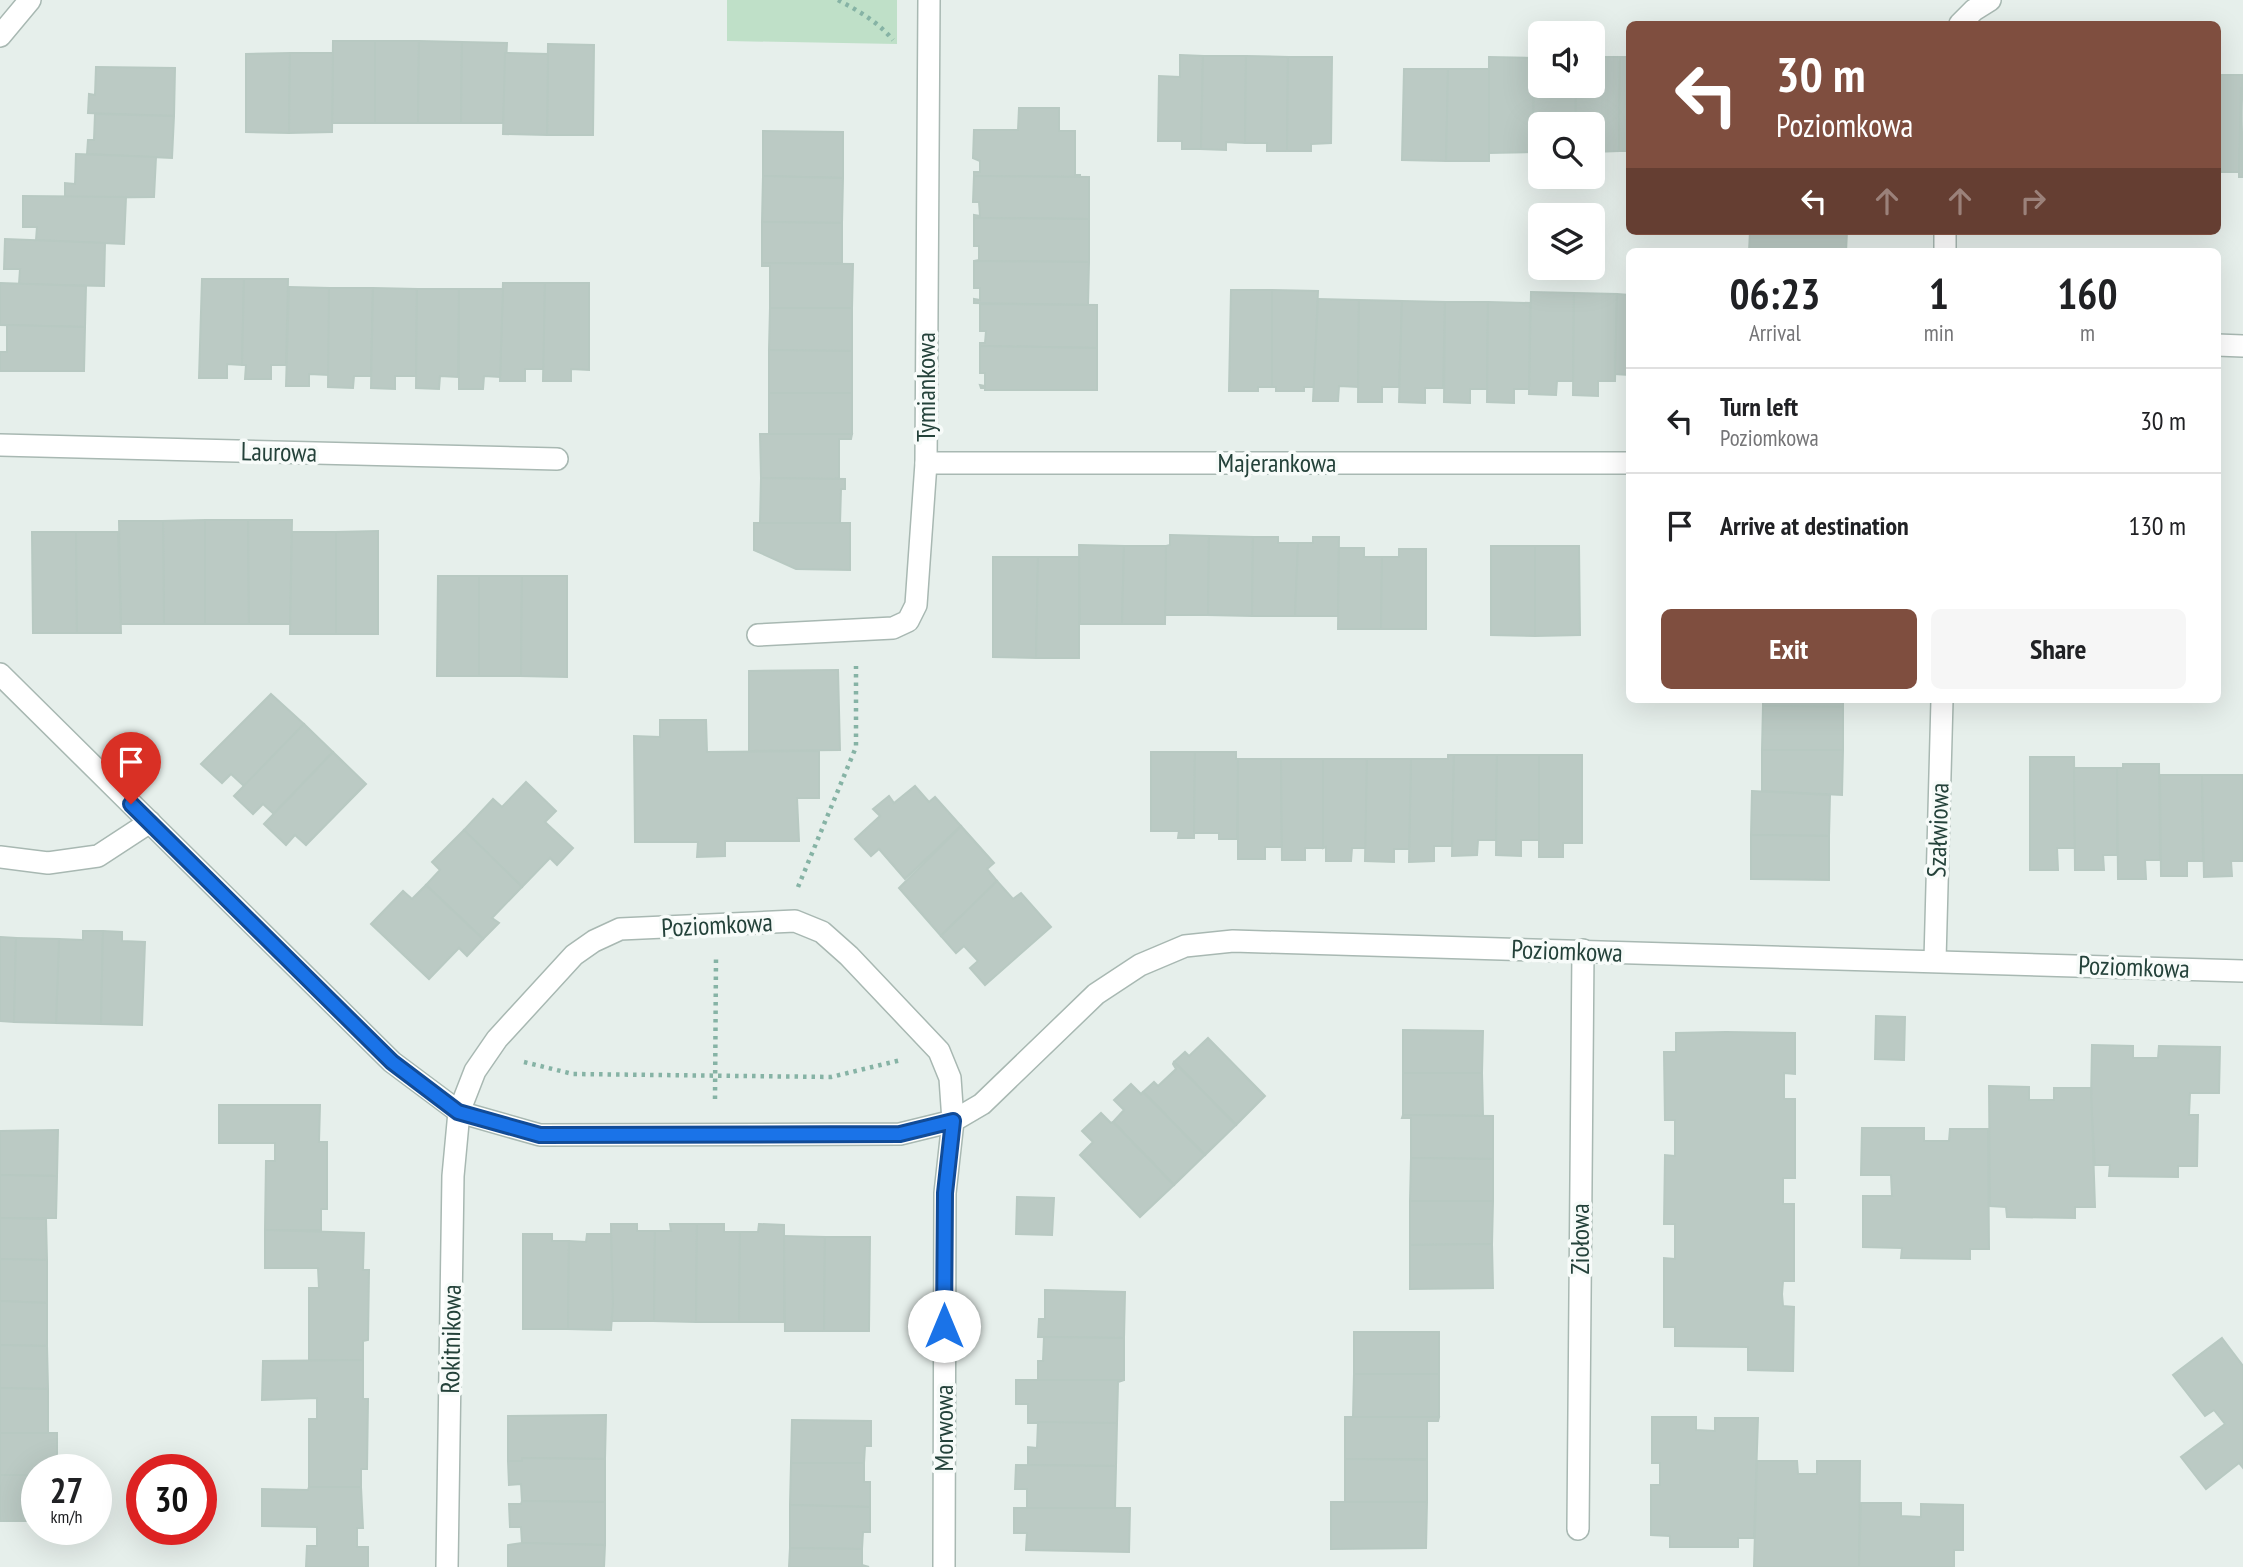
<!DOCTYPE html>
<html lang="en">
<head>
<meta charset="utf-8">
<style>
	body { margin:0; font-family:"PT Sans Narrow",sans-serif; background:#f6f6f6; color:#202124; height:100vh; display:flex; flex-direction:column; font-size:26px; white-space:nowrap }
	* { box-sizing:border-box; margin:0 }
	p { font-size:23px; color:#757577 }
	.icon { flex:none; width:38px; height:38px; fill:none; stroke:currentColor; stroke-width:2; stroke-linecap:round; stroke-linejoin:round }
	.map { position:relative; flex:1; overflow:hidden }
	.drawer { position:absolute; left:1626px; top:248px; width:595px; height:455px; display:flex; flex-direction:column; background:#fff; border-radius:10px; box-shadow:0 7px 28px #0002 }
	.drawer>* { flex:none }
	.banner { position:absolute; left:1626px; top:21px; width:595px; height:214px; border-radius:10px; box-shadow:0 7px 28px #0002; background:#7f4e3f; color:#fff; overflow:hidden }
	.buttons { position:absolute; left:1528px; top:21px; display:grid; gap:14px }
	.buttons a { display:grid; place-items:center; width:77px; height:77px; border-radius:10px; background:#fff; box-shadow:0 7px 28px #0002; font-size:35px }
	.speed { position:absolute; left:21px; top:1454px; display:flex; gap:14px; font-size:35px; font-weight:700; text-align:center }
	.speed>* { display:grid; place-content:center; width:91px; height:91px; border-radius:50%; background:#fff; box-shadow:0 7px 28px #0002; line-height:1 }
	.speed small { font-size:18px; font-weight:400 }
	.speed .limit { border:10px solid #d22; background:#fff; color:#111 }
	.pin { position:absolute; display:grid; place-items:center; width:60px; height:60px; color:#fff; margin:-72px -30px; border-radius:50% 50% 50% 0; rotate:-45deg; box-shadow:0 0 7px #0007 }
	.pin .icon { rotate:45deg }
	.me { position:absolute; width:77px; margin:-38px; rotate:0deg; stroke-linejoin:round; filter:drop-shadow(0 0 5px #0008) }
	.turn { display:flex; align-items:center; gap:24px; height:147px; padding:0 35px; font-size:32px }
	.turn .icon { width:91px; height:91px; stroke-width:2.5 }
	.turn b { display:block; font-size:49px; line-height:60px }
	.lanes { display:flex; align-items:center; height:66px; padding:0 35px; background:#0003; justify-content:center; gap:35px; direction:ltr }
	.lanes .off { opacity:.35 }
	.eta { display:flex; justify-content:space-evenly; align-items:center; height:119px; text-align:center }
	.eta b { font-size:42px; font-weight:700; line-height:49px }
	.primary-button { display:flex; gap:14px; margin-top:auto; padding:14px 35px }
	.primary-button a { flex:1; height:80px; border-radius:10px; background:#7f4e3f; color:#fff; font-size:28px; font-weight:700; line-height:80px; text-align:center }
	.primary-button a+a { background:#f6f6f6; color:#202124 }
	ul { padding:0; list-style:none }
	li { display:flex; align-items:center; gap:21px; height:105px; padding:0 35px; border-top:2px solid #e0e0e0 }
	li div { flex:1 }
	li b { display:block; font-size:26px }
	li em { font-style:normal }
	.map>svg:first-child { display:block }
	.green { fill:#bfe0c8 }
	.building { fill:#bbcac4; stroke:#b8c9c2; stroke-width:2 }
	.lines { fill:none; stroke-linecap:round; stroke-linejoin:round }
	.minor-casing { stroke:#a8b8b2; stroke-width:24 }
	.path { stroke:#86b3a5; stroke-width:4.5; stroke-dasharray:3.5 5; stroke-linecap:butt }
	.minor { stroke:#fff; stroke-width:21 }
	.route-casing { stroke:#114b97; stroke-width:18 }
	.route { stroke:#1a73e8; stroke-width:12 }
	.labels { text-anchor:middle; stroke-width:7; stroke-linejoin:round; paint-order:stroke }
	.street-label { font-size:26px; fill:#24423a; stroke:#f7fbf9 }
</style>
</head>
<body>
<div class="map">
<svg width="2243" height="1567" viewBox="0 0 2243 1567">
	<rect width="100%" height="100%" fill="#e6efeb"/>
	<path class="green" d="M727 0H897V44L727 41Z"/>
	<g class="building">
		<path d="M333 41H375V123H332Z"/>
		<path d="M375 41H419L418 123H375Z"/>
		<path d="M419 41 462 42 461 123H418Z"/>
		<path d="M462 42 507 43 503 123H461Z"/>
		<path d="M548 44 594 45 593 135H547Z"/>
		<path d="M290 53 289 133 246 132V54Z"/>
		<path d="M290 53H333L332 132 289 133Z"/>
		<path d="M505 53 548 54 547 135 503 134Z"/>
		<path d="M1180 55 1203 56 1201 149H1182V141H1158L1159 76 1180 77Z"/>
		<path d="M1203 56H1246L1245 143 1226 142V150L1201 149Z"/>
		<path d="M1246 56 1288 57 1287 151H1267V143H1245Z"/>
		<path d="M1288 57H1332L1331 143 1311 144V151H1287Z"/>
		<path d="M1489 57 1534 58 1533 152 1489 153Z"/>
		<path d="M1592 57H1620L1619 151 1592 152V124H1575L1576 86H1592Z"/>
		<path d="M1620 57H1629V151H1619Z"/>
		<path d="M1534 58H1540V86H1576L1575 124H1540V152H1533Z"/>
		<path d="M96 67 175 68 174 116 88 113 89 94 95 95Z"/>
		<path d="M1404 69H1448L1446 161 1402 160Z"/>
		<path d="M1448 69H1489V161H1446Z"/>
		<path d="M2217 75H2243L2239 172H2217Z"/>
		<path d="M2241 87 2243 177H2239V172Z"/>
		<path d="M1019 108H1059V131H1075V175H1080V177L974 176V172H980V161L973 158 974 130H1018Z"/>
		<path d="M95 114 174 116 172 158 87 154 88 140H94Z"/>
		<path d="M763 131 843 132V178L763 176Z"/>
		<path d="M76 154 156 157 154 197 65 198V183L75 184Z"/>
		<path d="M763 176 843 178 842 223 762 222Z"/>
		<path d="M974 176 1089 177V219L974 218V215L980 216 979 202H973Z"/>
		<path d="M23 196 126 197 124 244 36 240 37 227H23Z"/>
		<path d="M974 218 1089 219V262L974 261 979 260V246H974Z"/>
		<path d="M762 222 842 223V263H762Z"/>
		<path d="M1750 231H1847L1846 252H1749Z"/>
		<path d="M5 239 105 243 104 286 19 284 20 269H4Z"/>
		<path d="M974 261 1089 262 1088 305 974 303V299L980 300V288H974Z"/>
		<path d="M762 263 853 264 852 308H770V266H762Z"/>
		<path d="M202 279H244L242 365 227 364V378H199Z"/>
		<path d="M244 279H288L286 365H271V379H245L246 365H242Z"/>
		<path d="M0 283 86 286 85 327 0 325Z"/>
		<path d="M503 283H545L544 369H525V381H500Z"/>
		<path d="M545 283H589V370L571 369V381H543Z"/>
		<path d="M289 287 329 288V375L309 374V386H286Z"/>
		<path d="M329 288H373L371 376H354L353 388 328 387Z"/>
		<path d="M373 288 417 289 416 376H395V389L371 388Z"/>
		<path d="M417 289H459L458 377 440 376 439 389 416 388Z"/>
		<path d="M459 289H503L500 377 484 376 483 389H459Z"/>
		<path d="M1231 290H1272V387H1258V391H1229Z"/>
		<path d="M1272 290 1318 291 1314 387H1304V391H1276V387H1272Z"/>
		<path d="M1531 292 1574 293 1573 381H1557L1556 395 1529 394Z"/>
		<path d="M1574 293 1617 294 1615 381H1598V396L1573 395Z"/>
		<path d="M1617 294 1629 295V375L1615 374Z"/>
		<path d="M1318 299 1359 300 1358 387 1339 386 1338 401H1313Z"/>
		<path d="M1359 300 1402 301 1399 387H1382V402H1358Z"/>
		<path d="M1402 301 1445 302 1443 388H1425V403L1399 402Z"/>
		<path d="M1445 302H1488L1487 389H1470V403L1444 402Z"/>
		<path d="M1488 302 1530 303 1529 389H1514V403L1487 402Z"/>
		<path d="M980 304 1097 305V348L980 346V343H985L986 331H980Z"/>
		<path d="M770 308H852V351L769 350Z"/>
		<path d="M7 325 85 327 84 371H0V352H7Z"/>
		<path d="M980 346 1097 348V390H985V388H981L980 385 985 386V373H980Z"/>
		<path d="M769 350 852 351V393H769Z"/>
		<rect x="769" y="393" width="83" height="41"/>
		<path d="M760 434H852L851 439H839V478L834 479 761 478Z"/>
		<path d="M761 478 845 479V489H841L840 524 760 523Z"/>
		<path d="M205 520H248L249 624H205Z"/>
		<path d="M205 520V624H164L163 521Z"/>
		<path d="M248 520H292L290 624H249Z"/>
		<path d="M119 521H163L164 624H121Z"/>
		<path d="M754 523H850V570L796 569 754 550Z"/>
		<path d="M378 531V634H336V532Z"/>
		<path d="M32 532H76L77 633H33Z"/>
		<path d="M76 532H118L121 633H77Z"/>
		<path d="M292 532H336V634H290Z"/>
		<path d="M1170 535 1209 536 1208 615H1165L1166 546 1170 545Z"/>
		<path d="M1209 536 1253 537 1252 616 1208 615Z"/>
		<path d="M1253 537H1278V543H1298L1295 616H1252Z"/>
		<path d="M1313 537H1339L1338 616H1295L1298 543H1313Z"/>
		<path d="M1079 545 1124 546 1122 624H1080Z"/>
		<path d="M1124 546H1166L1165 624H1122Z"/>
		<path d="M1491 546H1535V636L1491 635Z"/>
		<path d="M1535 546H1579L1580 635 1535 636Z"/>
		<path d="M1339 548H1364V557H1382L1381 629H1338Z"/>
		<path d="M1399 549H1426V629H1381L1382 557H1399Z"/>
		<path d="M993 557H1038L1036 658 993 657Z"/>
		<path d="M1038 557H1079V658H1036Z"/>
		<path d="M438 576H479V676H437Z"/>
		<path d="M479 576H522L521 676H479Z"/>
		<path d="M522 576H567V677L521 676Z"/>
		<path d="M838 670 840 750 749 751V671Z"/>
		<path d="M271 694 304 724 244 786 231 774 222 783 201 764Z"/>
		<path d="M1763 700H1843V707L1763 706Z"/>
		<path d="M1763 706 1843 707V750H1762Z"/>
		<path d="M660 720H706L707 752 819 751V798H797L799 841H725V856L697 857 698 842H635L634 736 660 737Z"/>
		<path d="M304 724 333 752 274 814 263 804 253 814 234 796Z"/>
		<path d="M1762 750H1843L1842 795 1762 791Z"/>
		<path d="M333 752 366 784 306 845 295 835 286 845 264 824Z"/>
		<path d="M1151 752H1195L1194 838H1178L1179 831H1151Z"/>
		<path d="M1195 752H1236V759H1238L1237 839H1219V833H1194Z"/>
		<path d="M1448 755H1454L1452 846H1434V861L1409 862 1411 759H1448Z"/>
		<path d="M1454 755H1497L1496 840H1478L1477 855 1452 856Z"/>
		<path d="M1497 755H1539V840H1521V856L1496 855Z"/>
		<path d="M1539 755H1582V843H1563V857H1539Z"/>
		<path d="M2030 757H2074L2075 848H2057L2058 870H2030Z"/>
		<path d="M1238 759H1281L1282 847H1265V859H1238Z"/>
		<path d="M1281 759H1323V848H1305V860H1282Z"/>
		<path d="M1323 759H1367L1366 848H1352L1351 861H1326V847L1323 848Z"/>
		<path d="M1367 759H1411L1409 849H1394V862L1365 861Z"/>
		<path d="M2123 764H2159L2160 860H2145L2146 879H2118L2117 768H2123Z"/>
		<path d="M2074 768H2117V855H2103L2104 870H2075Z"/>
		<path d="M2160 775H2202L2203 861H2187V876H2161Z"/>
		<path d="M2202 775H2243V861H2231L2232 876 2204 877Z"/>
		<path d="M526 782 556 811 545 822 573 848 557 865 550 858 522 887 464 830 493 799 502 807Z"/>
		<path d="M915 786 929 802 935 797 961 826 905 879 879 849 871 856 855 839 880 816 873 809 889 796 894 803Z"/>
		<path d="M1752 791 1830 795 1829 836 1751 835Z"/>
		<path d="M961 826 994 863 987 869 997 881 941 936 899 888Z"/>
		<path d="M464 830 522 887 492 918 499 923 483 939 426 885 440 870 432 862Z"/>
		<path d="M1751 835 1829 836V880L1751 879Z"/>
		<path d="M997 881 1013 899 1021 893 1051 927 985 985 970 968 978 961 964 946 956 953 941 936Z"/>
		<path d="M426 885 483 939 467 956 459 948 429 979 371 924 403 891 412 899Z"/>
		<path d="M83 931H103L101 1024 56 1023 59 939 83 940Z"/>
		<path d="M103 931 122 932V941L145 942 142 1025 101 1024Z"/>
		<path d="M0 937 16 938 14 1022 0 1021Z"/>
		<path d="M16 938 59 939 56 1023 14 1022Z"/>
		<path d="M1876 1016 1905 1017 1904 1060 1875 1059Z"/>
		<path d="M1403 1030 1483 1031 1482 1073H1403Z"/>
		<path d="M1726 1032 1795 1033V1074L1784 1073V1099H1795V1178H1783V1204H1794V1281H1783L1782 1294 1783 1306 1794 1307 1793 1371 1748 1370V1347L1675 1346V1327H1664V1258L1675 1259V1224H1664L1665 1155 1675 1156V1120H1665L1664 1052H1676V1033Z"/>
		<path d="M1208 1038 1265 1096 1236 1125 1174 1062 1185 1052 1189 1056Z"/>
		<path d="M2092 1045 2133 1046V1058H2158L2159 1046 2220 1047 2219 1093H2190L2189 1115H2198L2197 1166H2178V1177L2109 1176 2110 1165H2095L2091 1101Z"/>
		<path d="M1174 1062 1236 1125 1205 1155 1143 1092 1154 1082 1158 1086 1176 1069 1173 1064Z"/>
		<path d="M1403 1073H1482L1483 1116 1403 1115Z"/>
		<path d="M1131 1084 1141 1094 1143 1092 1205 1155 1174 1185 1113 1122 1124 1110 1114 1100Z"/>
		<path d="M1989 1086 2029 1087V1100H2054V1088H2091L2095 1207H2075V1218L2007 1217 2006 1207 1990 1206Z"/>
		<path d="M219 1105H320L319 1142H327V1209H321V1230H265L266 1161H275V1143H219Z"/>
		<path d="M1101 1113 1111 1123 1113 1122 1174 1185 1140 1217 1080 1155 1093 1142 1082 1131Z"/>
		<path d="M1403 1115 1493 1116V1159L1411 1158V1118H1402Z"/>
		<path d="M1862 1128H1924V1141H1949L1950 1129H1988L1989 1249H1970V1259L1901 1258 1902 1248 1863 1247V1196H1892L1891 1175H1861Z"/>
		<path d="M58 1130 57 1176 0 1175V1131Z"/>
		<path d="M1411 1158 1493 1159V1201H1410Z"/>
		<path d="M0 1175 57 1176 56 1218H0Z"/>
		<path d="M1017 1197 1054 1198 1052 1235 1016 1234Z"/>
		<path d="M1410 1201H1493L1492 1244 1410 1245Z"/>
		<path d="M0 1218 46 1219 47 1260 0 1259Z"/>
		<path d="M611 1224H637V1231H655L654 1321H612Z"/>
		<path d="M670 1224H697L696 1322 654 1321 655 1231H671Z"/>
		<path d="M697 1224H724V1232H740L739 1322H696Z"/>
		<path d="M759 1224 784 1225V1322H739L740 1232H758Z"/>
		<path d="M265 1230 364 1233 363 1270H369L368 1340 363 1341V1360H309V1288H319L318 1268H265Z"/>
		<path d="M523 1234H552V1241H569L568 1329H523Z"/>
		<path d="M587 1234H611L613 1304 611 1330 568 1329 569 1241 586 1242Z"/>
		<path d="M784 1236 825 1237 824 1331H785Z"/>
		<path d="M825 1237H870L869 1331H824Z"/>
		<path d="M1492 1244 1493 1288 1410 1289V1245Z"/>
		<path d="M0 1259 47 1260V1303L0 1301Z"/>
		<path d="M1045 1290 1125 1292 1124 1338 1038 1337 1039 1319H1045Z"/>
		<path d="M0 1301 47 1303V1346L0 1345Z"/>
		<rect x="1354" y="1332" width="85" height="42"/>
		<path d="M1044 1337 1124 1338V1380H1038V1361H1043Z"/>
		<path d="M2222 1338 2243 1366V1468L2239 1463 2206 1489 2181 1457 2225 1424 2214 1410 2205 1416 2173 1375Z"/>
		<path d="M0 1345 47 1346 48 1389 0 1388Z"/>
		<path d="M363 1360V1399H368L367 1469H361V1487H309V1419H317V1398L262 1400 263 1361Z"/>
		<path d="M1354 1374H1439V1417H1353Z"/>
		<path d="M1016 1380H1124L1118 1382 1117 1423H1028V1404H1016Z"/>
		<path d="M0 1388 48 1389V1433H0Z"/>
		<path d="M606 1415 605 1459 522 1458V1461H508V1416Z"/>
		<path d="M1345 1417H1439L1438 1421H1427V1459H1345Z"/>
		<path d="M1652 1417H1696V1430L1715 1431V1418H1758L1754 1538H1738V1547H1670V1536L1651 1535V1485H1660V1463H1652Z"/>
		<path d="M792 1420 871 1421V1446H865L864 1463H791Z"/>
		<path d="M1038 1422 1117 1423 1116 1466 1028 1465V1447L1037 1448Z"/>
		<path d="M0 1433H57V1470H37V1475H0Z"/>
		<path d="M522 1458 605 1459V1502L522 1501 521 1484 509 1485 508 1461H522Z"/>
		<path d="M1345 1459 1427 1460V1502H1345Z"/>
		<path d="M1757 1461H1797L1798 1474H1817V1461H1860L1859 1567H1754Z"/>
		<path d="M791 1463H864V1482H870V1507L790 1505Z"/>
		<path d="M1016 1465 1116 1466 1115 1508H1027V1489H1015Z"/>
		<rect x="0" y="1475" width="37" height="46"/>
		<path d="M309 1487H361L363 1528H357V1547H368V1567H306L307 1546H317V1527L262 1526V1489L308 1490Z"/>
		<path d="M522 1501 605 1502V1545L522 1543 521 1527H510L509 1504H521Z"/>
		<path d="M1331 1502H1427L1426 1548 1331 1549Z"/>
		<path d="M1861 1503H1901V1516L1921 1517V1504L1963 1505V1550H1954V1567H1859Z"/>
		<path d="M790 1505 870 1507V1532H863L862 1549 790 1548Z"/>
		<path d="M1014 1508H1130L1129 1552 1026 1550 1027 1533H1014Z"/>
		<path d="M522 1543 605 1545 604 1567H508V1545Z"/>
		<path d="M790 1548 862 1549V1565L869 1567H789Z"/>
	</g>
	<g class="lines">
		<g class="minor-casing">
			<g id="minor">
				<path d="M1960 24 1974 10 1990 0"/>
				<path d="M0 36 30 0"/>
				<path d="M1945 231V252"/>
				<path d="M2217 345 2243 346"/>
				<path d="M0 445 557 459"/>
				<path d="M926 463H1629"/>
				<path d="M758 635 893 628 908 621 916 605 926 463 929 0"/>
				<path d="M0 674 392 1062 459 1112 540 1135 900 1134 953 1121 982 1104 1096 994 1140 965 1185 946 1233 941 2243 971"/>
				<path d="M0 857 48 863 98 856 150 822"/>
				<path d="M1935 960 1942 700"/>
				<path d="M1578 1529 1583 950"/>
				<path d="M447 1567 453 1176 459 1112 475 1071 497 1039 574 955 594 941 620 929 795 921 822 932 849 956 939 1051 950 1078 953 1121 945 1193 944 1567"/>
			</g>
		</g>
		<g class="path">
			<path d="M838 0C859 11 878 22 893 40"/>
			<path d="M798 887 856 747V666"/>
			<path d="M524 1062 573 1074 831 1077 901 1060"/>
			<path d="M715 1099 716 958"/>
		</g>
		<use href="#minor" class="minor"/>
	</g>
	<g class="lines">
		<g class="route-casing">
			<path id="route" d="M131 804 392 1062 458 1112 540 1135 900 1134 953 1121 945 1193 944 1326"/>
		</g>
		<use href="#route" class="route"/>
	</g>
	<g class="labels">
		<g class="street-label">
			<text transform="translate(926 387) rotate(-90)" y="9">Tymiankowa</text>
			<text transform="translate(279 452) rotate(1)" y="9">Laurowa</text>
			<text x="1277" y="472">Majerankowa</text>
			<text transform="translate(1938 830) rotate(-88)" y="9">Szałwiowa</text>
			<text transform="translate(717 925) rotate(-3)" y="9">Poziomkowa</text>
			<text transform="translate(1567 951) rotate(2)" y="9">Poziomkowa</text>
			<text transform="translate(2134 967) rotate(2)" y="9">Poziomkowa</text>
			<text transform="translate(1580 1239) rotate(-90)" y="9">Ziołowa</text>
			<text transform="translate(451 1339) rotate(-89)" y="9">Rokitnikowa</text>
			<text transform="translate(944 1428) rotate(-90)" y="9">Morwowa</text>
		</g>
	</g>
</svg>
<div class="buttons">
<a><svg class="icon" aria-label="sound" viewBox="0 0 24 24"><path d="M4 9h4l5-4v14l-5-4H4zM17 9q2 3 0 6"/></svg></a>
<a><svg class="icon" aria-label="search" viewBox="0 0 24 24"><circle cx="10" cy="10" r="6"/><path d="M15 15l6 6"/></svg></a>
<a><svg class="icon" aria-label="layers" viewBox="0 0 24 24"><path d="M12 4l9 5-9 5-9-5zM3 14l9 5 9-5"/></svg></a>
</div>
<div class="speed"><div>27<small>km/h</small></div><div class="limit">30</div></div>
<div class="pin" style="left:131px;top:804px;background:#d93025"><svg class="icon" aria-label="arrive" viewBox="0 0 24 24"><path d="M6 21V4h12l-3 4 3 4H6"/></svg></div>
<svg class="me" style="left:944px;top:1326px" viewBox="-20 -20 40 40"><circle r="19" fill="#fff"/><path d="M0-13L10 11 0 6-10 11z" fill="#1a73e8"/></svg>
<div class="banner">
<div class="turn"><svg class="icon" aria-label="left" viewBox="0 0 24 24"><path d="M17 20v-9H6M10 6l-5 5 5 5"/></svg><div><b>30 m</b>Poziomkowa</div></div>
<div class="lanes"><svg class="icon" aria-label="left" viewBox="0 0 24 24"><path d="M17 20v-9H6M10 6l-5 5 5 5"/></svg><svg class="icon off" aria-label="ahead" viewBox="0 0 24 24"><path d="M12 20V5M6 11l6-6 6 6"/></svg><svg class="icon off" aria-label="ahead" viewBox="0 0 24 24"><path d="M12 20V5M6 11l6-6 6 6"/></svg><svg class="icon off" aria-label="right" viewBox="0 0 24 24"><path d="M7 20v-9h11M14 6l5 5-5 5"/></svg></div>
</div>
<section class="drawer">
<div class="eta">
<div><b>06:23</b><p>Arrival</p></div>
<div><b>1</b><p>min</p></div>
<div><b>160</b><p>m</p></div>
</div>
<ul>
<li><svg class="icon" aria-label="left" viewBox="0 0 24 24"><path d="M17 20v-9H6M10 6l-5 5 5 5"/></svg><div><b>Turn left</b><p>Poziomkowa</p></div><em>30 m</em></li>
<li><svg class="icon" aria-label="arrive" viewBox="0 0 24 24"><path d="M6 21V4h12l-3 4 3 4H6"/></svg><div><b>Arrive at destination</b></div><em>130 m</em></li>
</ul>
<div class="primary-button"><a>Exit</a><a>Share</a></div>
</section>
</div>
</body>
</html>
